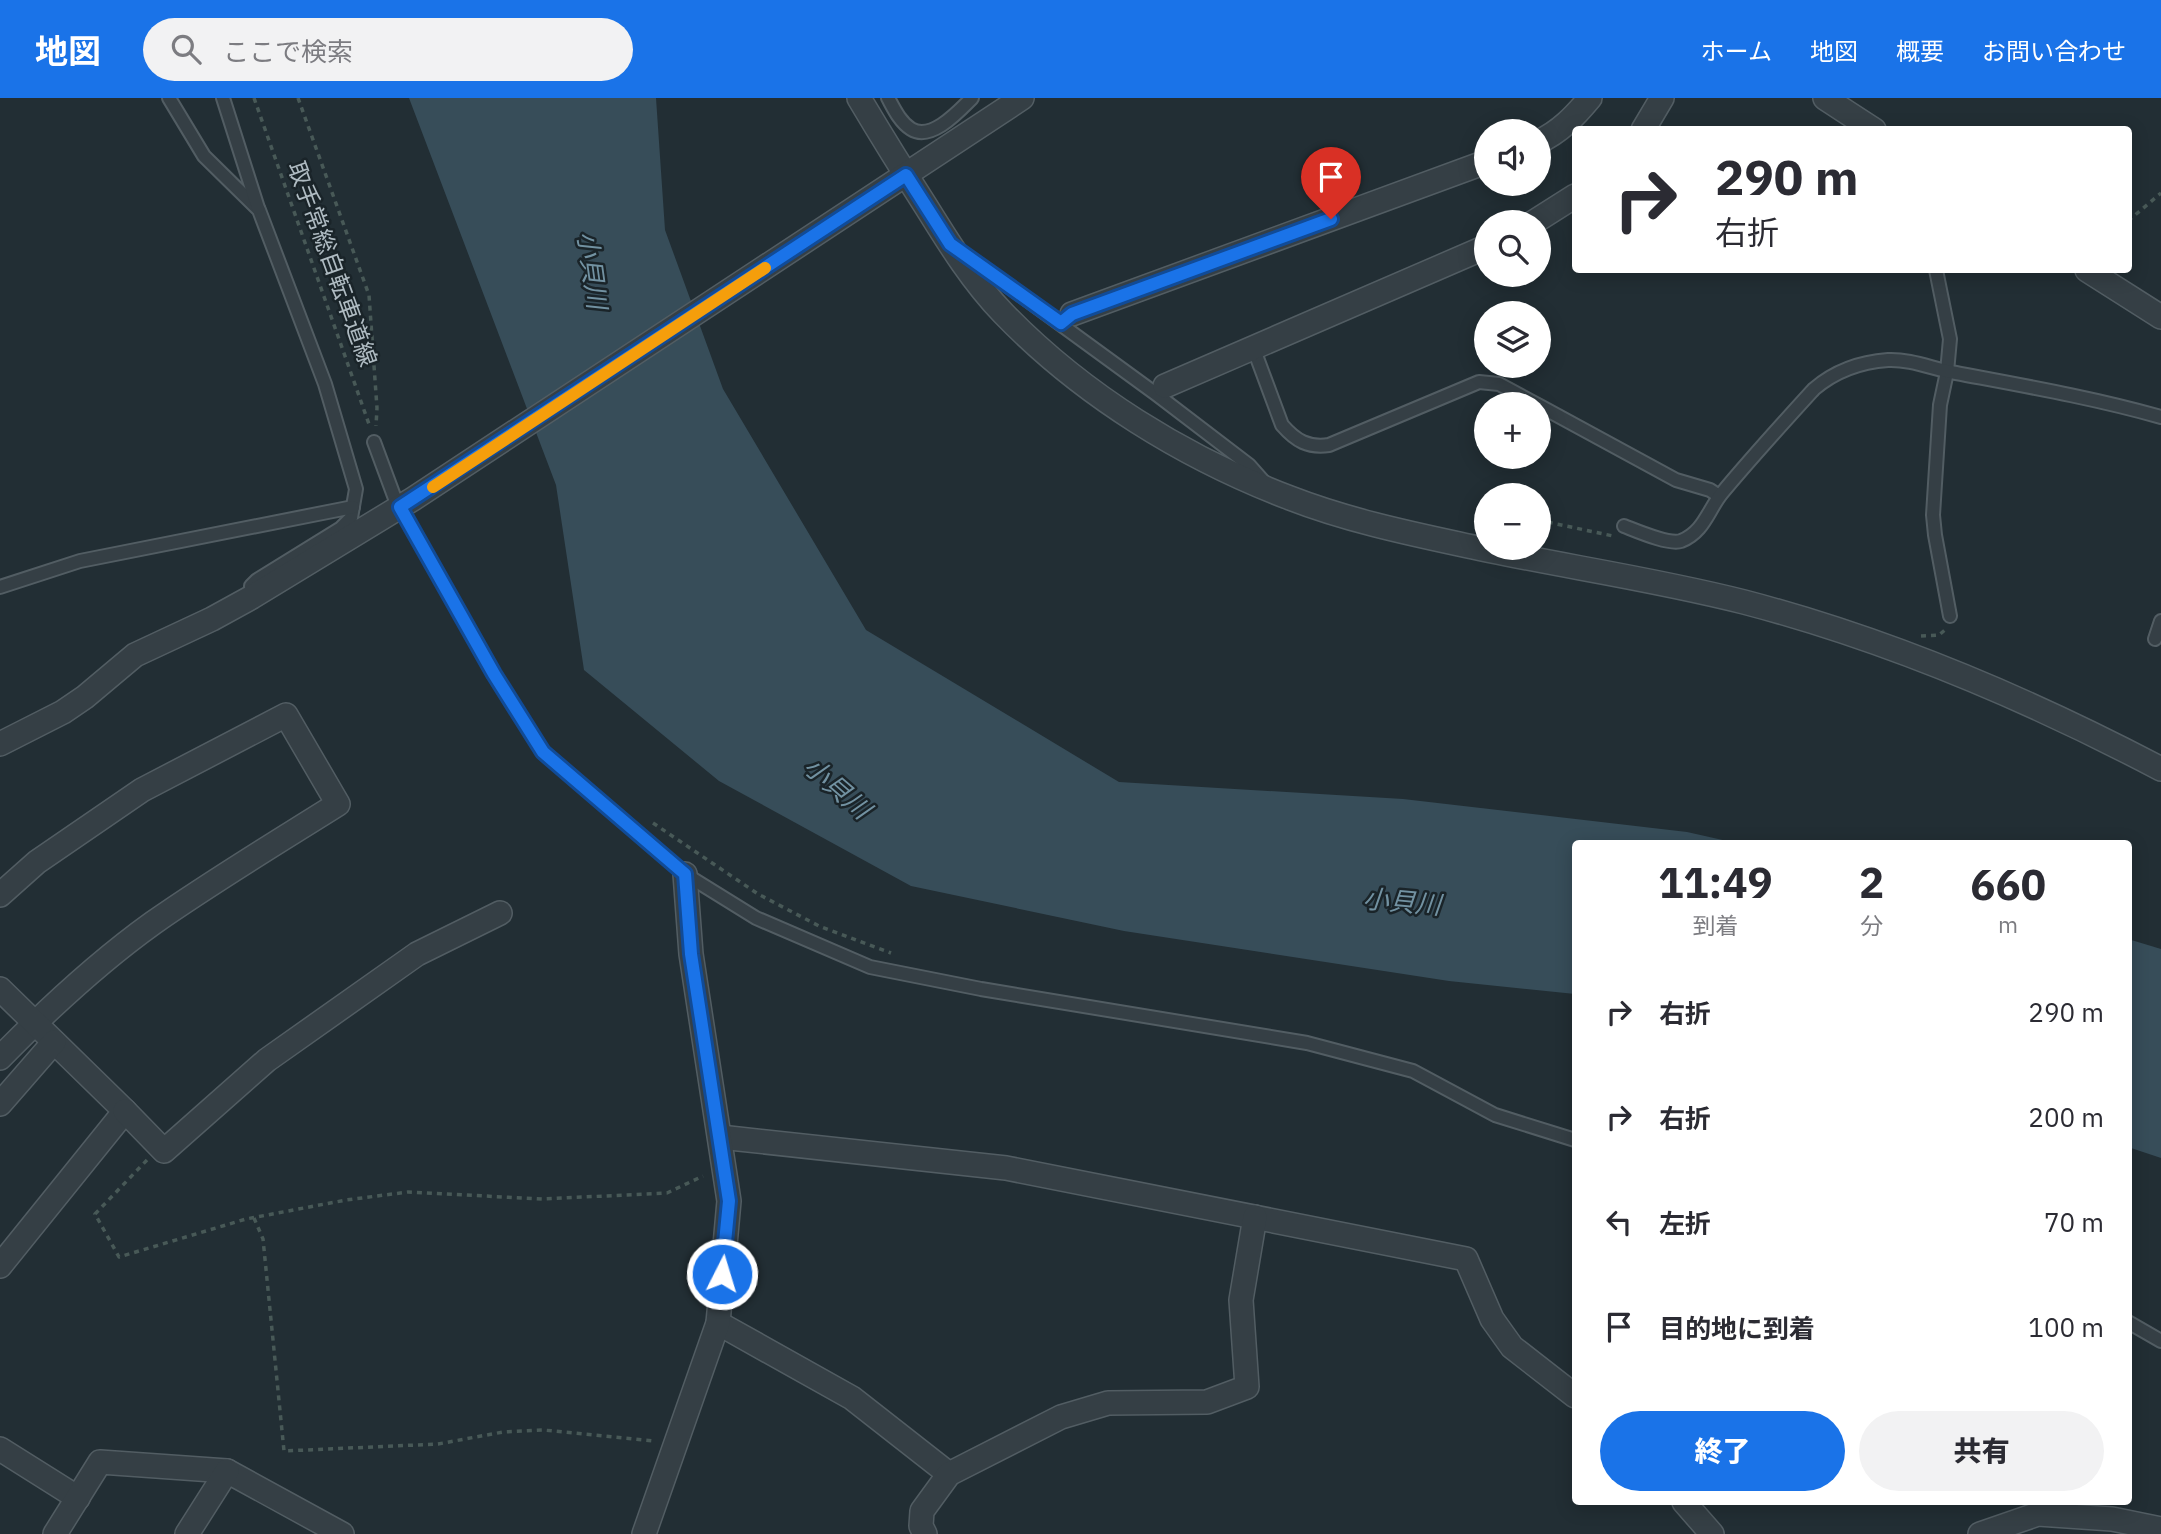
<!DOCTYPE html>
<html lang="ja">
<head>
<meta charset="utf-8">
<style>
	body { margin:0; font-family:"IBM Plex Sans","Noto Sans JP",sans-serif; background:#f2f2f3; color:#2b2b33; height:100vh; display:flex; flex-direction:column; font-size:26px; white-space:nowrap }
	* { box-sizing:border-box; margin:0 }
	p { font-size:23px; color:#7c7c81 }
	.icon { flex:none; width:38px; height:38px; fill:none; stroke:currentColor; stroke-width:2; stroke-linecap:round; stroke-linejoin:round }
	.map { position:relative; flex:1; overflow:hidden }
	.side { position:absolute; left:1572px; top:742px; width:560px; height:665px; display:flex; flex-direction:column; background:#fff; border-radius:7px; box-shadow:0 4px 18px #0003 }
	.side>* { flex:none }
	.hud { position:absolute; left:1572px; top:28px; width:560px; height:147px; border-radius:7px; box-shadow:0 4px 18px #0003; background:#fff; color:#2b2b33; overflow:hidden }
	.fabs { position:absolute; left:1474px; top:21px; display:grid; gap:14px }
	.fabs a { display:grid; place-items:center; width:77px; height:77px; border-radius:50%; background:#fff; box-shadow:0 4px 18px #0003; font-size:35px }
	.pin { position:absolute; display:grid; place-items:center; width:60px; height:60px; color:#fff; margin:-72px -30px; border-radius:50% 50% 50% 0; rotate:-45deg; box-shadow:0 0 7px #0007 }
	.pin .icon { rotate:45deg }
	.me { position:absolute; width:77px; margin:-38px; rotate:5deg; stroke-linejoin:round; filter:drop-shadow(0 0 5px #0008) }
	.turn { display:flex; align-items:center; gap:24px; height:147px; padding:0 28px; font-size:32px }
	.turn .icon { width:91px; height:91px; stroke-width:2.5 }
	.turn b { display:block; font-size:49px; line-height:60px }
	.eta { display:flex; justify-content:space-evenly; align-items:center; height:119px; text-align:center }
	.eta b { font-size:42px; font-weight:800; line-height:49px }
	.action { display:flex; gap:14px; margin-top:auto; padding:14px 28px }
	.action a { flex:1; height:80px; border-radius:42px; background:#1a73e8; color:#fff; font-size:28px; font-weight:800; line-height:80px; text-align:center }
	.action a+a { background:#f2f2f3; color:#2b2b33 }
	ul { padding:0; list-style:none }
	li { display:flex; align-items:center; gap:21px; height:105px; padding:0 28px }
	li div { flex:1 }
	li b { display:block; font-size:26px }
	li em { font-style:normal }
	header { display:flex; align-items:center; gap:42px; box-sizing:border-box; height:98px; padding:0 35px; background:#1a73e8; color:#fff }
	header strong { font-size:33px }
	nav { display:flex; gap:38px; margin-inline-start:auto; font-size:24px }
	.search { width:490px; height:63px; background:#f2f2f3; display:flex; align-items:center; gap:18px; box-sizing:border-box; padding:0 24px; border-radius:38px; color:#7c7c81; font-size:26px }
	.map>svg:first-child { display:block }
	.water { fill:#374d59 }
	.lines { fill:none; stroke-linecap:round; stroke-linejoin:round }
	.service-casing { stroke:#525d63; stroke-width:16 }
	.minor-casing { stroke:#525d63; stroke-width:26 }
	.path { stroke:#485957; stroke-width:3.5; stroke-dasharray:5 5; stroke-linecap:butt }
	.service { stroke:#353f45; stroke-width:12 }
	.minor { stroke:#353f45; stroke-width:23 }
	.route-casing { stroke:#114b97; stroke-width:18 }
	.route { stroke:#1a73e8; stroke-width:12 }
	.slow { stroke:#f59e0b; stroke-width:12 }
	.labels { text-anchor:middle; stroke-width:5; stroke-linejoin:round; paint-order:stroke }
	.street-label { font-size:24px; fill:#afbbc2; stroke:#1a2429 }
	.water-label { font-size:26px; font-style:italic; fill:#7292a2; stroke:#1a2429 }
</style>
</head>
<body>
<header>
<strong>地図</strong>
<div class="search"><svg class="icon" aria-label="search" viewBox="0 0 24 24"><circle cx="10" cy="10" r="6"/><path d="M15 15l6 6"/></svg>ここで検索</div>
<nav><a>ホーム</a><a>地図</a><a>概要</a><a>お問い合わせ</a></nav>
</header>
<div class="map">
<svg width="2161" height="1436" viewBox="0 0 2161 1436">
	<rect width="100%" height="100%" fill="#222e34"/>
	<g class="water">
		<path d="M409 0H656L665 132 723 291 866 532 1119 684 1403 701 1687 734 1736 745 1575 746V896L1449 883 1124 833 911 788 719 683 584 572 556 387Z"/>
		<path d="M2128 841 2161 851V1060L2128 1049Z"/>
	</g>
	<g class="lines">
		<g class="service-casing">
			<g id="service">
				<path d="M169 0 204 58 259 112 325 286 356 391 351 420 341 430 257 482 251 488 252 498"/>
				<path d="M223 0 258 110"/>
				<path d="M888 0C894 11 900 24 911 31 931 44 959 13 972 0"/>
				<path d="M964 156 1156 296 1249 367 1264 384"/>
				<path d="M1936 172 1950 241 1947 274 1940 307 1933 417 1935 437 1950 518"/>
				<path d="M1253 249 1282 327C1296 343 1308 350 1329 347L1479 284 1499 286 1536 306"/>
				<path d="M1538 307 1676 382 1710 392 1719 398"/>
				<path d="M374 344 394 398 494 576 543 654 685 776 756 820 870 869 981 891 1307 945 1413 973 1495 1017 1575 1042"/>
				<path d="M1624 428C1637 433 1669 447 1681 443 1704 434 1708 412 1722 395 1751 360 1783 325 1814 291 1835 273 1860 264 1888 262 1911 261 1933 271 1956 275 2025 288 2094 300 2161 319"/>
				<path d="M0 489 80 463 353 409"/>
				<path d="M2155 541 2161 523"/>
				<path d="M2128 1224 2161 1243"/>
			</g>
		</g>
		<g class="minor-casing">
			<g id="minor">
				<path d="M859 0C881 37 904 74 927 110 950 147 973 184 1003 215 1082 297 1185 360 1290 400 1344 421 1403 434 1459 446 1553 467 1650 480 1744 504 1889 542 2028 601 2161 671"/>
				<path d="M1825 0 1874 32"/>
				<path d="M1643 32 1662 0"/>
				<path d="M1538 44C1560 34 1575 18 1590 0"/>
				<path d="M1534 124 1575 98"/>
				<path d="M2087 172 2161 219"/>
				<path d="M1072 216 1486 64"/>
				<path d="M1165 288 1486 149"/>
				<path d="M0 646 63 614 85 599 135 557 212 521 252 499 413 401 1022 0"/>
				<path d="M0 797 37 764 142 692 286 617 338 706C276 745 213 783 153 825 100 863 46 913 0 960"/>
				<path d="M0 891 125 1013 0 1168"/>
				<path d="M0 1006 54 944"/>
				<path d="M125 1013 164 1053 267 962 417 856 500 815"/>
				<path d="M720 1039 1006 1070 1466 1161 1492 1221 1512 1249 1575 1298"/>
				<path d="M718 1225 852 1300 949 1376"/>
				<path d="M0 1351 78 1400"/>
				<path d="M1684 1404 1712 1436"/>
				<path d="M55 1436 100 1364 227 1373 342 1436"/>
				<path d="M187 1436 227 1373"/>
				<path d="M644 1436 718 1225 729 1103 691 856 685 776"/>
				<path d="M925 1436 921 1428 922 1413 949 1376 1061 1319 1108 1305 1207 1304 1247 1289 1241 1202 1255 1119"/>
				<path d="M1980 1436 2038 1416 2112 1421 2161 1431"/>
			</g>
		</g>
		<g class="path">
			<path d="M254 0 370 329"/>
			<path d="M298 0 369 197 377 310 376 328"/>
			<path d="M2128 123 2161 95"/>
			<path d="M1538 422 1613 438"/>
			<path d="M1921 538 1939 537 1946 531"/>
			<path d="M653 725 758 796 819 828 891 855"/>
			<path d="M147 1062 95 1116 119 1159 246 1121 346 1102 408 1094 542 1101 667 1095 703 1078"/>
			<path d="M254 1120 263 1141 284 1353 438 1346 503 1334 543 1332 655 1343"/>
		</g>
		<use href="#service" class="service"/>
		<use href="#minor" class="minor"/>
	</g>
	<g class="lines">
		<g class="route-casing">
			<path id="route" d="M722 1176 729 1103 691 856 685 776 543 654 494 576 400 409 906 77 950 146 1061 225 1072 216 1331 121"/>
		</g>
		<use href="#route" class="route"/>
		<path class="slow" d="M433 389 765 170"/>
	</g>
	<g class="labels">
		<g class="street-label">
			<text transform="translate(332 166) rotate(70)" y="8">取手常総自転車道線</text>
		</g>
		<g class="water-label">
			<text transform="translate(592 172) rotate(82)" y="9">小貝川</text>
			<text transform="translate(837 690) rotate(41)" y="9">小貝川</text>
			<text transform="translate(1402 804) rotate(5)" y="9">小貝川</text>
		</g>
	</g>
</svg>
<div class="fabs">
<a><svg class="icon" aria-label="sound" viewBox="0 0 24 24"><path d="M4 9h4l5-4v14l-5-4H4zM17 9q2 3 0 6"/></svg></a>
<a><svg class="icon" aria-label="search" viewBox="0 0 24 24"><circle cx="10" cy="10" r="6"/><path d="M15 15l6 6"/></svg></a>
<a><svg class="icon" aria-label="layers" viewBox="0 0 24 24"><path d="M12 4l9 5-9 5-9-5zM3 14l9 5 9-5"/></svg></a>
<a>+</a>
<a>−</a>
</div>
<div class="pin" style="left:1331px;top:121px;background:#d93025"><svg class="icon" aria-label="arrive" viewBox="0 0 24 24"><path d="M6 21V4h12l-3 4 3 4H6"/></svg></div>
<svg class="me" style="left:722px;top:1176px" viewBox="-20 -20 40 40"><circle r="17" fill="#1a73e8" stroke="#fff" stroke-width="3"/><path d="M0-11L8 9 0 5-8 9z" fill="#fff"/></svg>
<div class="hud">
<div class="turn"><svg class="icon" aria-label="right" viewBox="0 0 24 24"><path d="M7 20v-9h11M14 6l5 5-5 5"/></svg><div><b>290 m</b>右折</div></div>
</div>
<section class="side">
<div class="eta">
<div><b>11:49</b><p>到着</p></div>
<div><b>2</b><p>分</p></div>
<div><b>660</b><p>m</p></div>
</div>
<ul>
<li><svg class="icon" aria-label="right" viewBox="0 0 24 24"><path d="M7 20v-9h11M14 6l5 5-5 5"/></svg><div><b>右折</b></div><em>290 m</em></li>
<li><svg class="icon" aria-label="right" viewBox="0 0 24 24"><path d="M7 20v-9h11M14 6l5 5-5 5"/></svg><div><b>右折</b></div><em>200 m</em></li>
<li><svg class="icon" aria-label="left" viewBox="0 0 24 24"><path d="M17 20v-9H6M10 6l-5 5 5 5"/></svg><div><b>左折</b></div><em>70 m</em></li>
<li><svg class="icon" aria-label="arrive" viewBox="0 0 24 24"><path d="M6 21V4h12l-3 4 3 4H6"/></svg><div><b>目的地に到着</b></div><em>100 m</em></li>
</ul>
<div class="action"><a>終了</a><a>共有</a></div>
</section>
</div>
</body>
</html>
